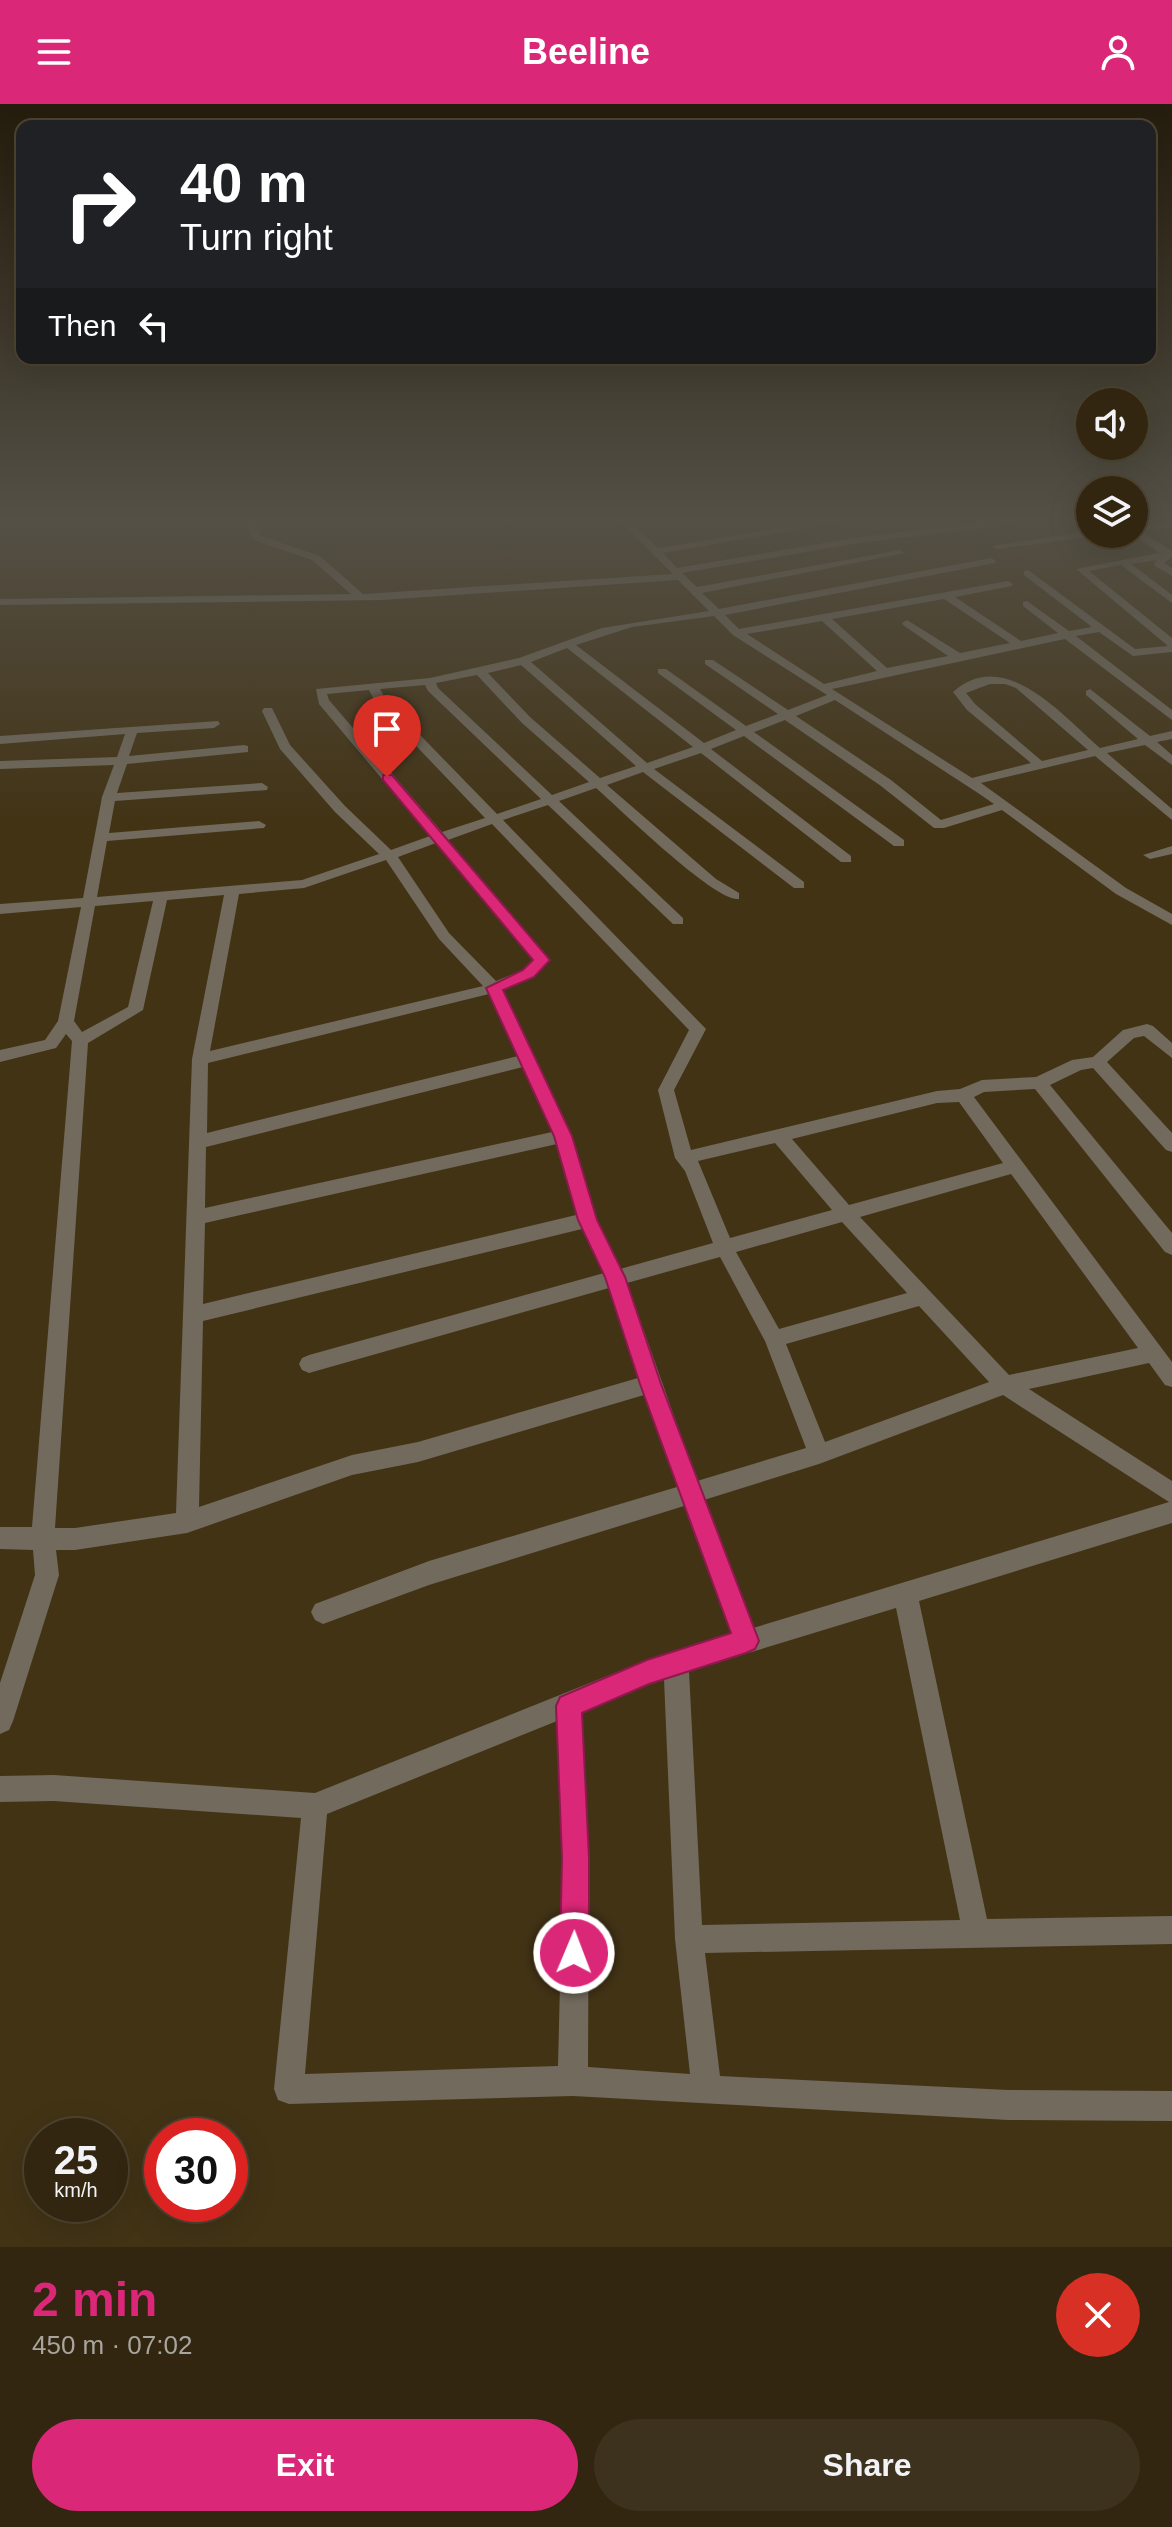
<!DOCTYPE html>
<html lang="en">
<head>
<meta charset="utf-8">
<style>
	body { margin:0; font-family:Arial,sans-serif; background:#3d321e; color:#f1f3f6; height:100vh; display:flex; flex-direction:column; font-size:30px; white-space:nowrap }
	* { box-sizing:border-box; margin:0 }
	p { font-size:26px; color:#a8a59f }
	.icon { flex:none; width:44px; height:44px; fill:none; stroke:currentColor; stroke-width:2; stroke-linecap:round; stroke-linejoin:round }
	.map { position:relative; height:2143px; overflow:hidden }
	.drawer { display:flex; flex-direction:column; background:#322610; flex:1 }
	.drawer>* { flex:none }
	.guide { position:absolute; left:16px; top:16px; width:1140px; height:244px; border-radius:16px; box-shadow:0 8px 32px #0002,0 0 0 2px #4d4330; background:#202124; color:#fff; overflow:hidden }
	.controls { position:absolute; left:1076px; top:284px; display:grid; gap:16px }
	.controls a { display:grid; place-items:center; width:72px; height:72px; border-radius:50%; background:#322610; box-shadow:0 8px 32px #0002,0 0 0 2px #4d4330; font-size:40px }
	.speed { position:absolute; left:24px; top:2014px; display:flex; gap:16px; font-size:40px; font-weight:700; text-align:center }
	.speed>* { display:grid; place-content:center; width:104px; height:104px; border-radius:50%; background:#322610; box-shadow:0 8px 32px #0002,0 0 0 2px #4d4330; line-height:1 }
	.speed small { font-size:20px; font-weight:400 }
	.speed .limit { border:12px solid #d22; background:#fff; color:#111 }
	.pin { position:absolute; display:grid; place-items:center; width:68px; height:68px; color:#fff; margin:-82px -34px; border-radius:50% 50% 50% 0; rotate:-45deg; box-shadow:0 0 8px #0007 }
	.pin .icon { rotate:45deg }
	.me { position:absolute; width:88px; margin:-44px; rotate:1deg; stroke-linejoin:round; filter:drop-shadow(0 0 6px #0008) }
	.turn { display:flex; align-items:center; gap:28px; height:168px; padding:0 32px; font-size:36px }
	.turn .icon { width:104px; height:104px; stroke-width:2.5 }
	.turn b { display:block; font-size:56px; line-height:68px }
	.then { display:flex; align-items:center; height:76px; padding:0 32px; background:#0003; gap:16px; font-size:30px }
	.round { display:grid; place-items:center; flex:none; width:84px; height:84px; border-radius:42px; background:#3d321e }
	.head { display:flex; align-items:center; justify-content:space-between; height:136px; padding:0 32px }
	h1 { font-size:48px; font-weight:700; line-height:60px; color:#db2777 }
	.cta { display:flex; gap:16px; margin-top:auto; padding:16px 32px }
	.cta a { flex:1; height:92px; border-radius:48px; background:#db2777; color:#fff; font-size:32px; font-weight:700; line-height:92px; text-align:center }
	.cta a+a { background:#3d321e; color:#f1f3f6 }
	header { display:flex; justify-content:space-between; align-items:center; height:104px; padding:0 32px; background:#db2777; color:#fff; font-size:36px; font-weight:700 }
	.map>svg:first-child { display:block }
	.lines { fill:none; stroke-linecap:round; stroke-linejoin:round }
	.minor { fill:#716a5d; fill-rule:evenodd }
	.route { fill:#db2777; stroke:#8e194d; stroke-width:2 }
</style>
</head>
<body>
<header><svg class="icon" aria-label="menu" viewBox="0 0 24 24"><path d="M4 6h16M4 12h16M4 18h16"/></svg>Beeline<svg class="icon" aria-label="person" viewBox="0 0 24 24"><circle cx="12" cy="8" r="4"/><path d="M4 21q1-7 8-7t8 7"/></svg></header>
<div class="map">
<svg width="1172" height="2143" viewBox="0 0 1172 2143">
	<rect width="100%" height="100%" fill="#423315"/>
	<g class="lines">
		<g class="minor">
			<path d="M245 418H255L261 432 320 452 363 490 673 470 621 418H631L658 444 818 418H840L663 449 677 464 859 433 984 418H1011L1006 421 859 439 682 469 697 483 900 446 905 449 702 489 719 505 991 454 996 457 995 459 725 511 739 525 1008 477 1013 480 1012 482 955 493 1021 537 1058 529 1023 502V498L1027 497 1069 527 1092 523 1024 471V467L1028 466 1135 545 1168 542 1076 465 1159 449 1133 430 1134 422 1172 418V423L1141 427 1172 447V453L1164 459 1172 464V472L1154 461 1156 456 1131 460 1172 491V499L1121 461 1089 467 1172 534V548L1133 552 1099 528 1076 532 1172 606V616L1065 535 832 585 972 674 1031 659 967 606 953 588C1004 541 1063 612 1100 644L1138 635 1086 591V587L1090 585 1150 632 1172 627V635L1157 638 1172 651V661L1145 641 1107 649 1172 705V716L1095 652 981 679 1126 784 1172 810V821L1116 790 1002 706 944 724H934L881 682 785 616 754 628 904 736V742H894L744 632 711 645 851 752V758H841L701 649 654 665 804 778V784H794L643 668 607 681 716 775 739 789V795C716 799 619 704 596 684L559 697 683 814V820H673L548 701 503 716 706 925 674 986 691 1046 937 987 960 985 982 976 1036 973 1072 956 1093 953 1123 926 1147 920 1153 922 1172 939V954L1144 932 1134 934 1107 958 1172 1029V1048L1166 1046 1093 964 1081 966 1050 981 1172 1129V1151L1165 1148 1035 985 984 988 974 993 1172 1258V1283L1165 1281 1149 1259 1029 1285 1172 1377V1419L919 1497 987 1815 1172 1812V1840L705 1849 720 1972 1008 1986 1172 1987V2017L1008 2016 573 1992 289 2000 278 1996 274 1985 301 1714 54 1697 0 1698V1672L54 1671 315 1689 647 1556 731 1530 684 1402 429 1481 323 1520 315 1516 311 1508 315 1500 429 1457 677 1383 644 1291 418 1358 352 1371 187 1429 75 1446H56L59 1471 13 1617 9 1626 0 1630V1579L35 1471 33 1446 0 1445V1423H32L72 937 66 930 56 944 0 958V946L45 936 58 917 81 803 0 810V800L83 794 102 693 114 661 0 665V657L117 653 125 630 0 640V632L218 617 220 620 214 624 137 629 129 652 244 641 248 642V648L127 660 117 689 262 679 268 683 267 686 115 697 109 729 259 717 266 721 264 724 107 737 97 793 302 776 379 750 335 708 280 645 262 607 264 604H272L290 641 345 702 391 746 430 732 319 600 316 585 430 574 519 554 602 524 709 507 678 476 381 496 0 501V495L351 490 312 456 254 436ZM944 495 1010 539 960 549 907 516 902 519 903 521 948 552 887 564 832 515ZM714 512 733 531 827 591 788 606 713 556H705V560L778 610 746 622 666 565H658V569L736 626 704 639 576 541 632 523ZM822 517 877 567 824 580 747 530ZM567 544 693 643 647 659 531 558ZM521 561 636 662 600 674 530 613 488 569ZM477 571 522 619 589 678 552 691 438 584 436 579ZM990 580H1005L1016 584 1088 646 1042 657 975 600 966 589ZM425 581 428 587 541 695 497 710 386 596 380 585ZM369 586 377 601 485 714 442 728 329 596 327 590ZM835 596 978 689 994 700 941 716 891 676 796 612ZM492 720 689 926 658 986 675 1054 685 1067 713 1139 620 1165 596 1116 572 1032 503 886 533 874 550 856 448 736ZM436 739 533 856 523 866 496 877 449 829 398 753ZM386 756 439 835 483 882 210 947 239 790 304 784ZM224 791 192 955 176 1409 75 1424H55L88 939 143 906 167 796ZM153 797 128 903 82 928 74 917 95 802ZM489 890 518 952 207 1029 208 959ZM523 963 552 1028 205 1104 206 1043ZM959 998 1003 1059 849 1101 792 1035 937 999ZM775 1039 832 1106 730 1134 698 1057ZM557 1040 576 1111 203 1200 205 1119ZM1011 1070 1138 1244 1009 1271 860 1113ZM842 1118 907 1189 779 1225 736 1148ZM582 1125 604 1169 309 1251 302 1254 299 1260 302 1266 309 1269 609 1184 638 1274 418 1338 352 1351 199 1403 203 1217ZM720 1153 765 1237 806 1344 697 1377 627 1179ZM919 1202 989 1278 825 1338 786 1240ZM1003 1291 1169 1398 753 1524 704 1396 819 1360ZM896 1504 960 1816 702 1821 689 1567ZM664 1575 675 1835 690 1970 588 1963 589 1754 582 1607ZM557 1617 563 1754 558 1962 305 1970 327 1710Z"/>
			<path d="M1090 427V430H1096L1094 432 997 445 992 442Z"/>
			<path d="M1172 742V750L1150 755 1143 751Z"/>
		</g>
	</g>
	<linearGradient id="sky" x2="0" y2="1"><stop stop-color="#241c0c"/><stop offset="0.58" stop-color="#545046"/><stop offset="1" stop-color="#545046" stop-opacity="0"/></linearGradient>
	<rect width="1172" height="718" fill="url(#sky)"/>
	<path class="route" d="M383 671H392L550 856 534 873 503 886 572 1032 597 1116 625 1173 661 1280 759 1537 755 1545 746 1549 649 1580 582 1609 589 1754V1849L584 1859 574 1863 564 1859 560 1849 562 1754 556 1602 560 1593 647 1556 731 1529 640 1280 605 1173 578 1116 554 1032 486 884 523 866 533 856 383 676Z"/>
</svg>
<div class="controls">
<a><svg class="icon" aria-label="sound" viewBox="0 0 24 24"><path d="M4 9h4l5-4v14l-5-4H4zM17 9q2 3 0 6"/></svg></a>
<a><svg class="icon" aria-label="layers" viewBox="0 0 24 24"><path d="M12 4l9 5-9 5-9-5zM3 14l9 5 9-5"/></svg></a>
</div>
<div class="speed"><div>25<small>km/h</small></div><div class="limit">30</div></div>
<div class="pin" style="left:387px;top:673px;background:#d93025"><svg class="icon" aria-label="arrive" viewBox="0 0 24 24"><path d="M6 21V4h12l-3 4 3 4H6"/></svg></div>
<svg class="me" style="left:574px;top:1849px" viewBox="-20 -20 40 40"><circle r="17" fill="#db2777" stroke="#fff" stroke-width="3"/><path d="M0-11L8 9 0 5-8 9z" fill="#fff"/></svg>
<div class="guide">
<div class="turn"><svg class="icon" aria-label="right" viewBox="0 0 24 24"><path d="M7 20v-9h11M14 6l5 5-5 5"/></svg><div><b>40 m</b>Turn right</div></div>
<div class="then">Then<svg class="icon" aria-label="left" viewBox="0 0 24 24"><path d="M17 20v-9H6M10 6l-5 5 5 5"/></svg></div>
</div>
</div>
<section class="drawer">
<div class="head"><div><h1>2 min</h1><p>450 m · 07:02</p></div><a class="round" style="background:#d93025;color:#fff"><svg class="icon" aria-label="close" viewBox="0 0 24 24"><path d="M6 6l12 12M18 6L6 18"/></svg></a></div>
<div class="cta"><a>Exit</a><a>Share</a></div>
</section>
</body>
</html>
